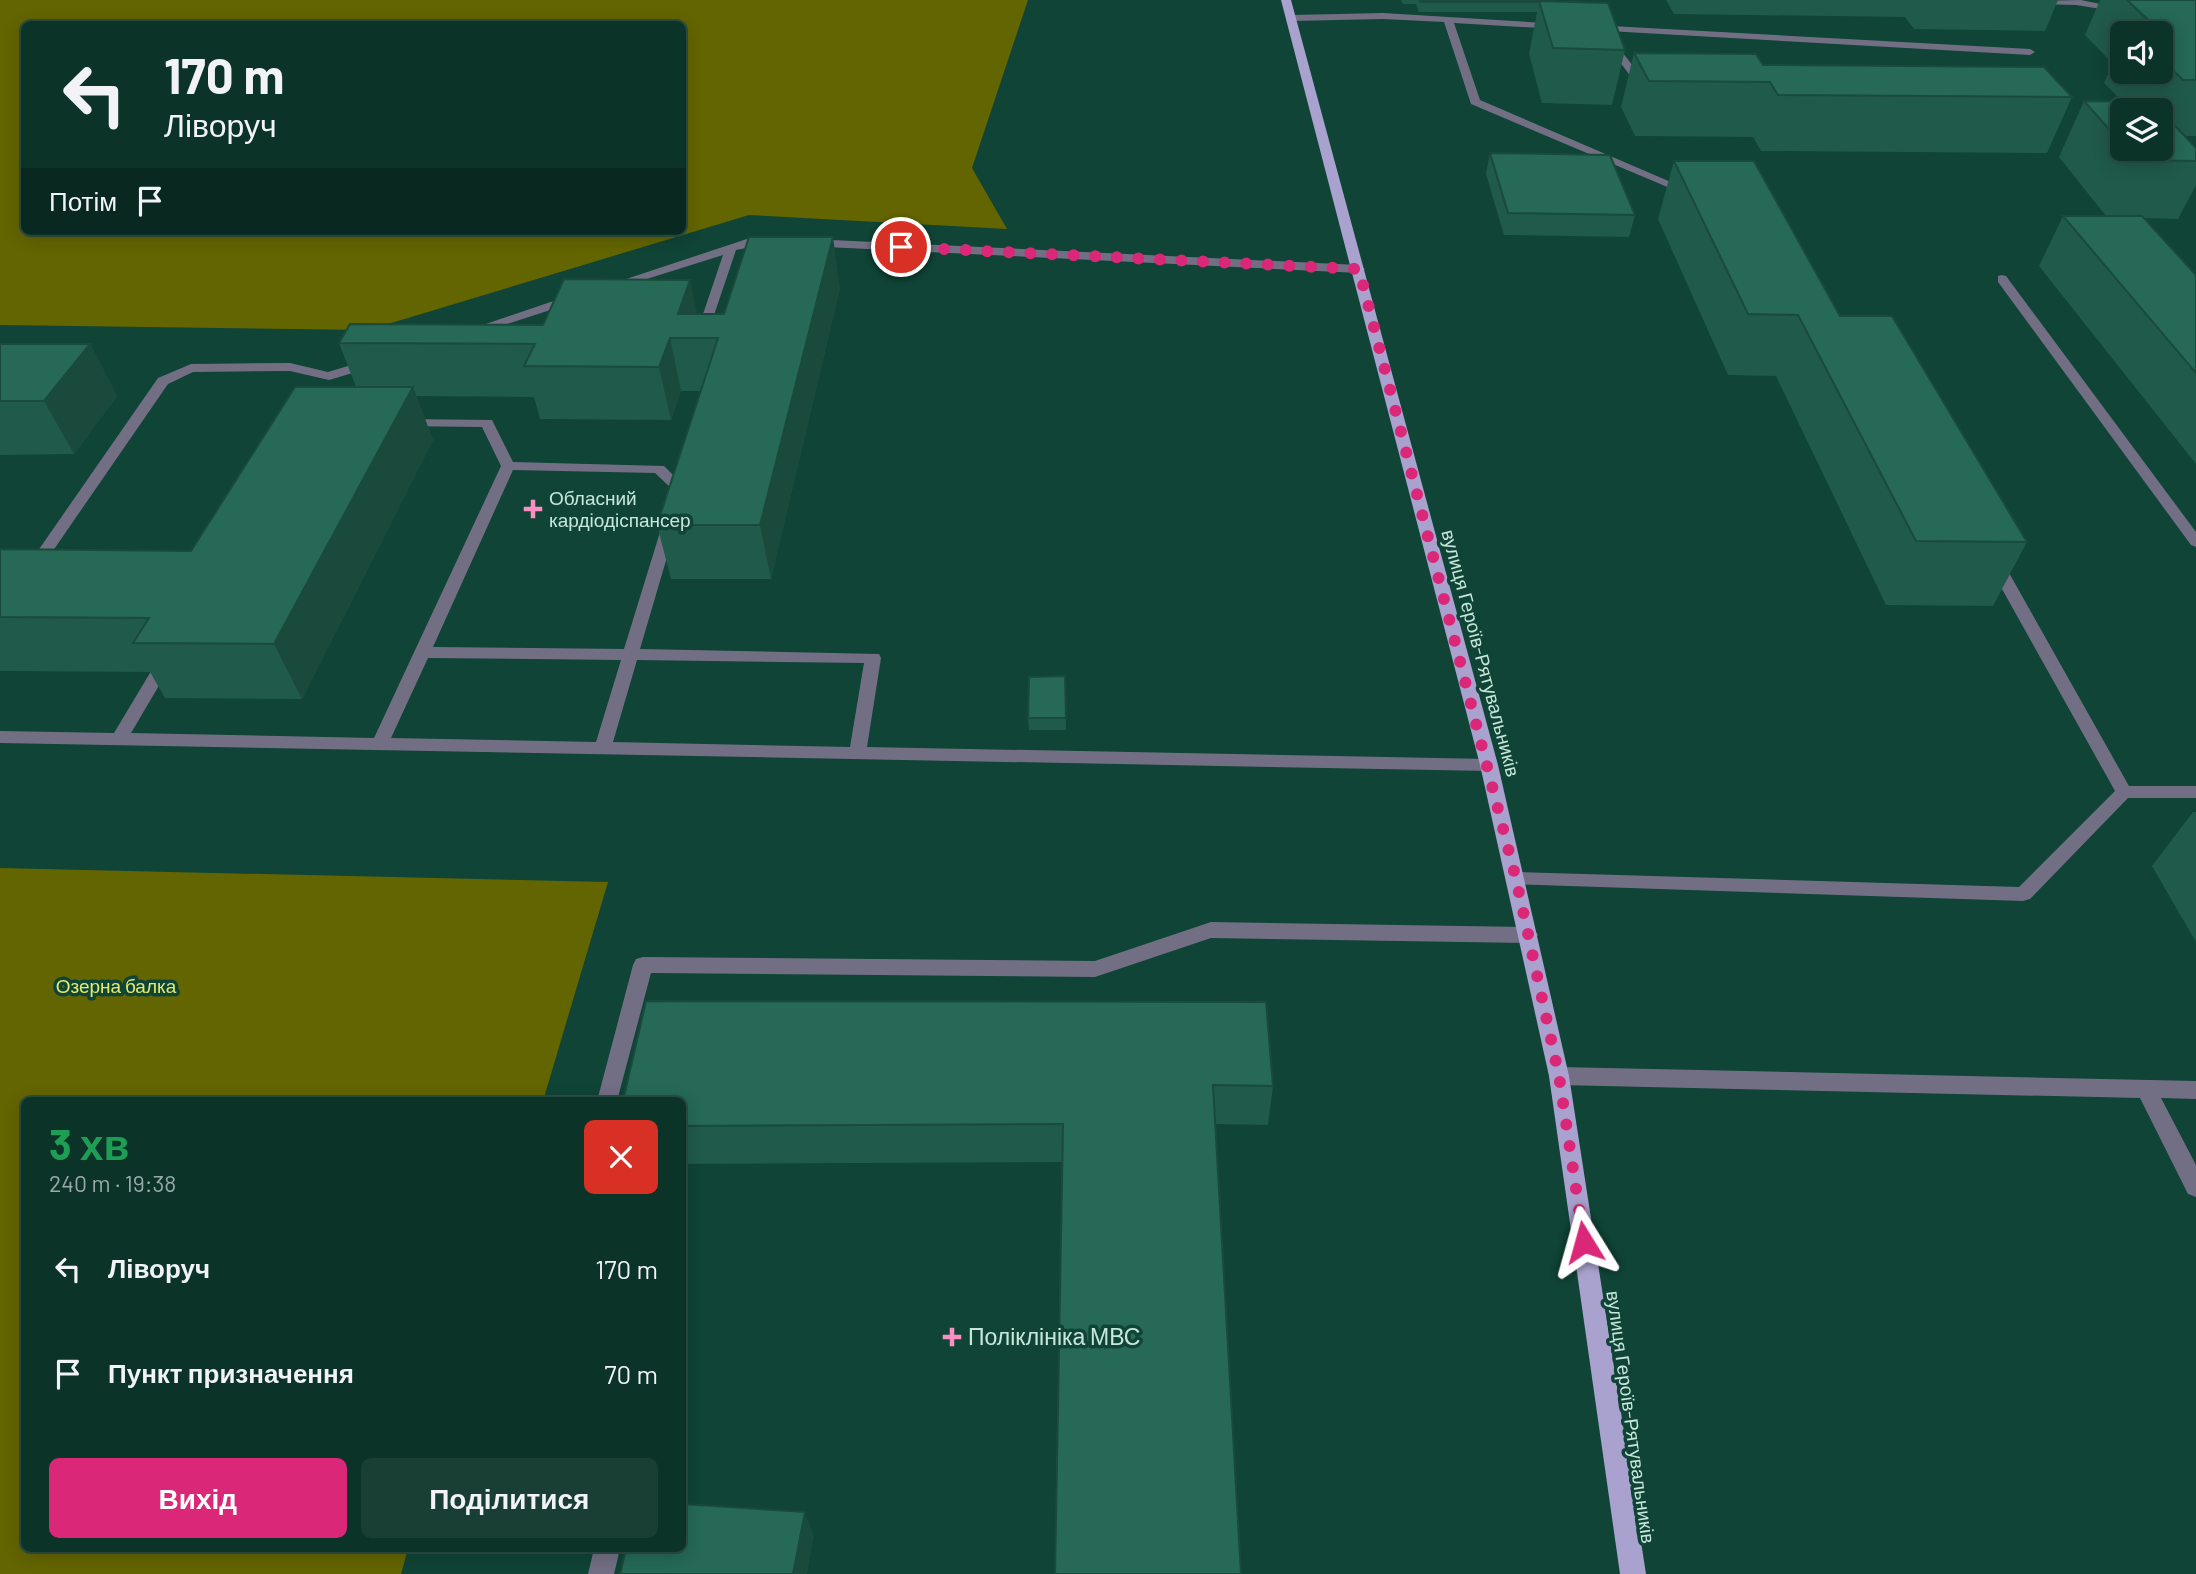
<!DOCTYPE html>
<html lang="uk">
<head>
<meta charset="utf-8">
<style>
	body { margin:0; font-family:Barlow,sans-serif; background:#193f34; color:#f1f3f6; height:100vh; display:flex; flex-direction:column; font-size:26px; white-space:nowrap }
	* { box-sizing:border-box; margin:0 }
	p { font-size:23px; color:#9aaaa8 }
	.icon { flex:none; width:38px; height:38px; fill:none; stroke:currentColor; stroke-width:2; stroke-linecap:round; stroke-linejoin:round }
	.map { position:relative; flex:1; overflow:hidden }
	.details { position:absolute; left:21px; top:1097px; width:665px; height:455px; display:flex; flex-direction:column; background:#0b3328; border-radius:10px; box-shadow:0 4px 18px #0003,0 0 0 2px #2b4e45 }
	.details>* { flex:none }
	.banner { position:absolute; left:21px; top:21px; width:665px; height:214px; border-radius:10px; box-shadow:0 4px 18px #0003,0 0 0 2px #2b4e45; background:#0b3328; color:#f1f3f6; overflow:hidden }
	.fabs { position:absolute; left:2110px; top:21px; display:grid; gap:14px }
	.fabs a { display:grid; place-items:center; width:63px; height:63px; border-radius:10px; background:#0b3328; box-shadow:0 4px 18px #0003,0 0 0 2px #2b4e45; font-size:35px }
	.pin { position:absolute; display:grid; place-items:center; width:60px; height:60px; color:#fff; margin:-30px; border:4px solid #fff; border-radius:50%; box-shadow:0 2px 7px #0007 }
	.me { position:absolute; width:77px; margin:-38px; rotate:352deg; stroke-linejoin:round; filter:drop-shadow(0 0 5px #0008) }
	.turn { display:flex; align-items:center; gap:24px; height:147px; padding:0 28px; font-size:32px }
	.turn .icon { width:91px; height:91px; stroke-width:2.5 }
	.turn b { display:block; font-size:49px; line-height:60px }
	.then { display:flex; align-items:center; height:66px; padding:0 28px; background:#0003; gap:14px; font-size:26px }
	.round { display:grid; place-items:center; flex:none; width:74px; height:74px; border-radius:10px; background:#193f34 }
	.summary { display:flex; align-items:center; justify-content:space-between; height:119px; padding:0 28px }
	h1 { font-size:42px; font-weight:700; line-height:52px; color:#1e9e55 }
	.primary-button { display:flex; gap:14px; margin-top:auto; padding:14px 28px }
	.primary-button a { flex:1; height:80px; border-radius:10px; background:#db2777; color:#fff; font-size:28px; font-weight:700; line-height:80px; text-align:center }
	.primary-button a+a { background:#193f34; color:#f1f3f6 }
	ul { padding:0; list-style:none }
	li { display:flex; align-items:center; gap:21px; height:105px; padding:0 28px }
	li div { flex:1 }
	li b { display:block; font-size:26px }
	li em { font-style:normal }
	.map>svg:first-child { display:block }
	.green { fill:#636500; fill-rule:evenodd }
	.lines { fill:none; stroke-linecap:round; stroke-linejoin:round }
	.minor { fill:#726f85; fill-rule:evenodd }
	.major { fill:#a9a2ce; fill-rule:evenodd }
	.wall { fill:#205a4a; fill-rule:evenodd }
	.shaded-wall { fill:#1a4a3c }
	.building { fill:#256956; stroke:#1a4a3c; stroke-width:2 }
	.route { stroke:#db2777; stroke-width:12; stroke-dasharray:0 21.6 }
	.poi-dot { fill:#fc8fc2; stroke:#0f4436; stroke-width:2.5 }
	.labels { text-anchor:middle; stroke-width:7; stroke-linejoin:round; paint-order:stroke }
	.poi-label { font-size:19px; fill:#c7e7db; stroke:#0f4436; text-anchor:start }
	.street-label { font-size:19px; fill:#c7e7db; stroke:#0f4436 }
	.park-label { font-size:19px; fill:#e3ea6c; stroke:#0f4436 }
	.near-poi-label { font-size:23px; fill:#c7e7db; stroke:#0f4436; text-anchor:start }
</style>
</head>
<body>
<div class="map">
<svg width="2196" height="1574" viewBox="0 0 2196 1574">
	<rect width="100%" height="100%" fill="#0f4436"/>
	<g class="green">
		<path d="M0 0H1028L972 168 1007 229 749 215 368 330 0 325ZM24 24H682V231H24Z"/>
		<path d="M0 868 608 882 543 1101H24V1549H408L401 1574H0Z"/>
	</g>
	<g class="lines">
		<g class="minor">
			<path d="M2081 0 2125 9 2120 12 2076 5 2036 4 2031 1Z"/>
			<path d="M1383 13 1561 24V28L1558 29 1454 23 1480 100 1694 192 1684 194 1471 104 1444 22 1383 19 1292 21 1287 18 1292 15Z"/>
			<path d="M1593 25 2030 49 2035 52 2030 55 1590 30V26Z"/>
			<path d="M1605 38H1611L1648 85V89H1640L1605 42Z"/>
			<path d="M768 236 772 237V243L736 250 711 324 693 325 687 321 689 318 702 317 723 255 615 289 611 290 605 286 753 237Z"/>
			<path d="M810 239 1359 265 1365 269 1359 273 806 246 804 243Z"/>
			<path d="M2002 275 2006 276 2196 532V547L2191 545 1998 282V276Z"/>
			<path d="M574 294 580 298 578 301 473 335 468 336 462 332Z"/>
			<path d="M371 359 378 363 376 366 329 380 290 371 193 372 168 384 28 587 0 588V578H19L158 378 191 364 290 363 328 372Z"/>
			<path d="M403 419 492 420 513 462 664 466 687 489 640 649 879 654 881 658 867 747 1489 759 1498 765 1489 771 0 743V731L114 733 153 668 159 666 167 672 131 733 374 738 501 466 482 427 398 426 396 423ZM513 470 655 473 673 490 624 649 433 647ZM428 658 621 660 596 742 391 738ZM637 660 864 663 850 747 613 742Z"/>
			<path d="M1996 559 2004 564 2129 786H2196V798H2128L2030 899 2023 901 1509 884 1507 879 1509 874 1516 872 2019 887 2115 791 1988 564Z"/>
			<path d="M1211 922 1528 927 1535 930 1538 935 1535 940 1528 943 1211 938 1095 977 651 973 617 1101H597L633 965 636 959 643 957 1095 961Z"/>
			<path d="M1559 1067 2196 1081V1099L2161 1098 2196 1165V1197L2188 1194 2140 1098 1559 1085 1552 1082 1549 1076 1552 1070Z"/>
			<path d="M594 1549H620L614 1574H588Z"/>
		</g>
		<path class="major" d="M1281 0H1291L1498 765 1569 1076 1646 1574H1620L1549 1076 1480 765Z"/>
	</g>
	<g class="wall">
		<path d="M1401 0H1549L1625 50 1612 105 1542 103 1529 54 1537 12H1419L1416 4H1403Z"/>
		<path d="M1666 0H2058L2045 31 1914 29 1905 17 1674 14Z"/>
		<path d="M2100 0H2196V136H2184L2196 148V185L2178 219 2144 218 2196 275V464L2039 266 2063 216H2106L2059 157 2084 101H2122L2104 83 2113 64 2085 35ZM2123 33H2161V72H2123ZM2123 110H2161V149H2123Z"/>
		<path d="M1634 53 1763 65 2072 97 2047 153 1761 151 1753 137 1635 136 1621 107Z"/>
		<path d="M1490 153 1635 215 1629 237 1504 235 1486 174Z"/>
		<path d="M1674 161 1840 316 2027 542 1993 606 1886 605 1776 376 1728 375 1658 219Z"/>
		<path d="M840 288 771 579H671L657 525 701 391H681L671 420 540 419 534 397 416 396 433 440 302 699 165 698 150 672 0 671V549L191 551 356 387 339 343 543 325 697 314H724Z"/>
		<path d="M0 344H90L117 396 74 454 0 455Z"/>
		<path d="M1065 676 1066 730H1029L1028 718Z"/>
		<path d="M2193 812H2196V942L2152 866Z"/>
		<path d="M646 1001 1273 1086 1268 1125 1215 1124 1063 1162 682 1164V1101Z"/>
	</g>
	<g class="shaded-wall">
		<path d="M833 237 840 288 771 579 760 525Z"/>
		<path d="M690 280 701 332 678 314Z"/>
		<path d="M670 338 681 391 671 420 659 367Z"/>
		<path d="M90 344 117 396 74 454 44 401Z"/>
		<path d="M413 387 433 440 302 699 274 644Z"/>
		<path d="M805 1512 814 1536 807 1574H793Z"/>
	</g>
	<g class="building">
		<path d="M1420 0H1549V1H1539L1540 2H1421Z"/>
		<path d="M2127 0H2196V80H2183L2161 59V33H2134L2129 29 2159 30Z"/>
		<path d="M1539 1 1608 3 1625 50 1553 48Z"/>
		<path d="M1634 53 1756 54 1763 65 2044 67 2072 97 1778 95 1770 82 1649 81Z"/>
		<path d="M2084 101 2152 102 2160 110H2123V145Z"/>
		<path d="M2161 111 2196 148V161L2136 160 2126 149H2161Z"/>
		<path d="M1490 153 1610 155 1635 215 1508 213Z"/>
		<path d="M1674 161H1754L1840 316H1892L2027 542 1916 541 1798 315 1748 314Z"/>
		<path d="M2063 216H2142L2196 275V373Z"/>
		<path d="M749 237H833L760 525H657L718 338H670L659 367 524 366 535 344 339 343 350 324 543 325 564 279 690 280 678 314H724Z"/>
		<path d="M0 344H90L44 401H0Z"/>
		<path d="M295 387H413L274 644 133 643 149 618 0 617V549L191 551Z"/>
		<path d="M1065 676 1066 718H1028L1029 677Z"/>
		<path d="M646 1001 1266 1002 1273 1086 1213 1085 1241 1574H1055L1063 1124 682 1126V1101H623Z"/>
		<path d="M682 1504 805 1512 793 1574H620L626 1549H682Z"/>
	</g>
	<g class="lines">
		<path class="route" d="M901 247 1359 269 1516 879 1559 1076 1584 1242"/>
	</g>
	<g class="poi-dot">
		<path d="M529.5 498.5h7v7h7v7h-7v7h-7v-7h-7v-7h7z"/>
		<path d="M948.5 1326.5h7v7h7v7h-7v7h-7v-7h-7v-7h7z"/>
	</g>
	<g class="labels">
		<g class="poi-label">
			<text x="549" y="505">Обласний<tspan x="549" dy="22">кардіодіспансер</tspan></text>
		</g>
		<g class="street-label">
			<text transform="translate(1481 653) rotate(75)" y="7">вулиця Героїв-Рятувальників</text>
			<text transform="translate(1631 1417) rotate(82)" y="7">вулиця Героїв-Рятувальників</text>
		</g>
		<g class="park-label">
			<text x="116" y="993">Озерна балка</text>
		</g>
		<g class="near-poi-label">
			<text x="968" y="1345">Поліклініка МВС</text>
		</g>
	</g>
</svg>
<div class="fabs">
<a><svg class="icon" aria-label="sound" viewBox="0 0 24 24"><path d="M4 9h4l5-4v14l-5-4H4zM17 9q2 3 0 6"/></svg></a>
<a><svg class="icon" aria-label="layers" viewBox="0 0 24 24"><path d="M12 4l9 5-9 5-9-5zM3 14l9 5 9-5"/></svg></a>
</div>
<div class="pin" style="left:901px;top:247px;background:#d93025"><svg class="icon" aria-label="arrive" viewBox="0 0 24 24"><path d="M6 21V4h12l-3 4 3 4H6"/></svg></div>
<svg class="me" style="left:1584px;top:1242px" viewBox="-20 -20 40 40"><path d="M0-17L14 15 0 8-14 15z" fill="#db2777" stroke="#fff" stroke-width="4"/></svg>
<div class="banner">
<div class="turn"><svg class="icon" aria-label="left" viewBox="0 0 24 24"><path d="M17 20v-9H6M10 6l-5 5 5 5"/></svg><div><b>170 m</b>Ліворуч</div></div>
<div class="then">Потім<svg class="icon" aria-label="arrive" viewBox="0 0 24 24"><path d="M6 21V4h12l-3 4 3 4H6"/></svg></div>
</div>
<section class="details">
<div class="summary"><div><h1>3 хв</h1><p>240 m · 19:38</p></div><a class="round" style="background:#d93025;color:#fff"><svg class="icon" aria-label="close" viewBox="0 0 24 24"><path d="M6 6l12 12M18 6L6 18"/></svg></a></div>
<ul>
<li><svg class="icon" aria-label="left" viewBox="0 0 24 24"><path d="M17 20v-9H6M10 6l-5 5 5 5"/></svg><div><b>Ліворуч</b></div><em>170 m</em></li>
<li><svg class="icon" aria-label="arrive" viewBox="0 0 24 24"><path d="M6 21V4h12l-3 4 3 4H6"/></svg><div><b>Пункт призначення</b></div><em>70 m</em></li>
</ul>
<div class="primary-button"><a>Вихід</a><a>Поділитися</a></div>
</section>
</div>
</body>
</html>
